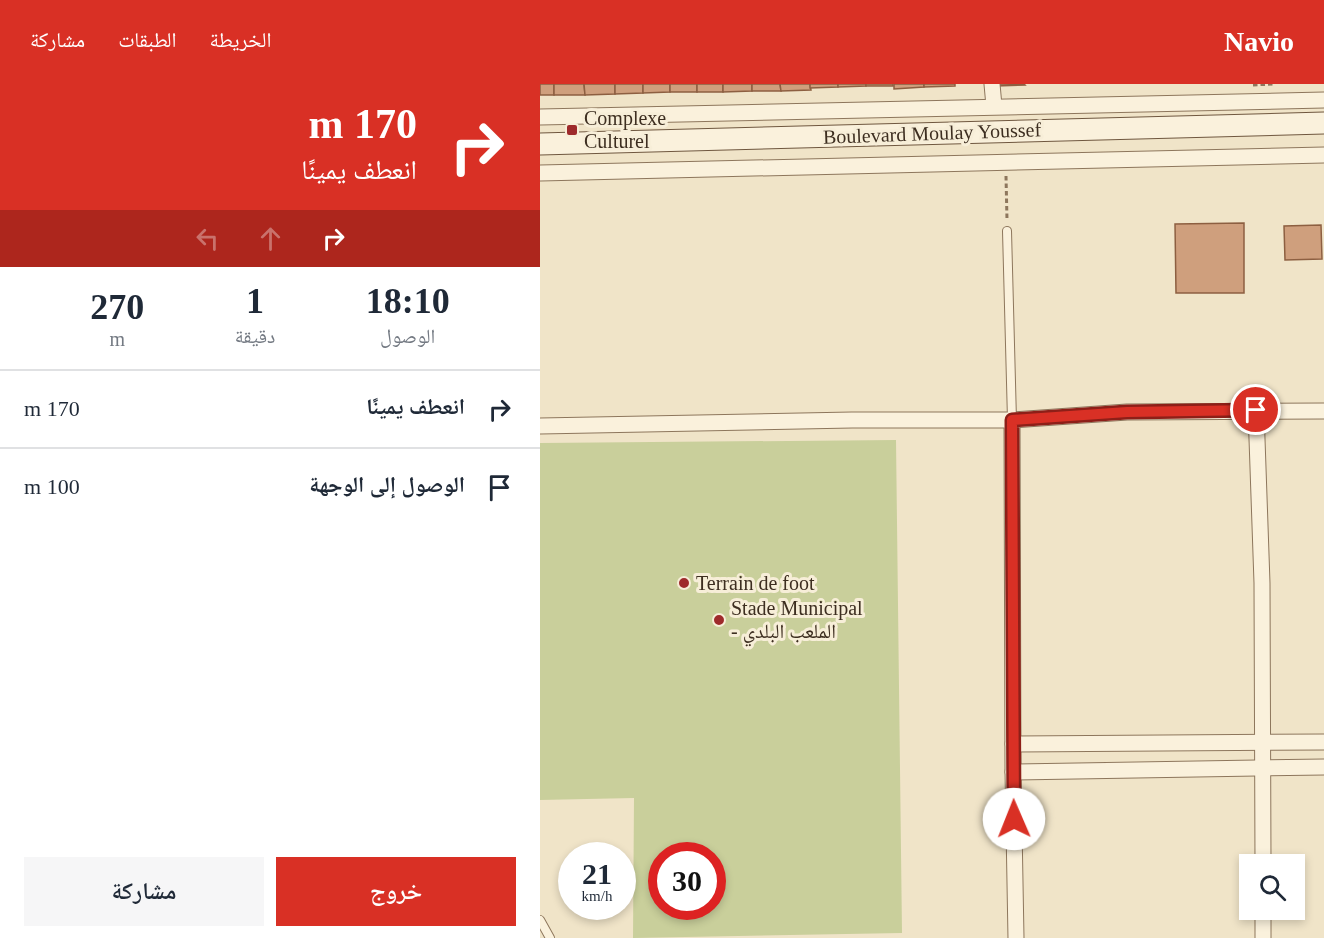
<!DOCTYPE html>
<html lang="ar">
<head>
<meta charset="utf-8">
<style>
	body { margin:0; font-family:"Times New Roman","Noto Naskh Arabic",serif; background:#f6f6f7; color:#1f2937; direction:rtl; height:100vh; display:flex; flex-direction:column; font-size:22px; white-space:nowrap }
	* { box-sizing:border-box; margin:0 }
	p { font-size:20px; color:#747a83 }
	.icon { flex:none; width:33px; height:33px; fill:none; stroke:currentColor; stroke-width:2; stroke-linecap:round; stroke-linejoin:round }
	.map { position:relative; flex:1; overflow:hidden; direction:ltr }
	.drawer { display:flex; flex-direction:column; background:#fff; width:540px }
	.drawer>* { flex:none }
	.banner { background:#d93025; color:#fff; overflow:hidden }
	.fabs { position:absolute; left:699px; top:770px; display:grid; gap:12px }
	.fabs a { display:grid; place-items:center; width:66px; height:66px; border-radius:0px; background:#fff; box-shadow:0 3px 9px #0003; font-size:30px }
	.speed { position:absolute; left:18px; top:758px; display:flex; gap:12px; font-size:30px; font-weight:700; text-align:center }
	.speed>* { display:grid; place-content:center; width:78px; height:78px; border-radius:50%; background:#fff; box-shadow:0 3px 9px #0003; line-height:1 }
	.speed small { font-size:15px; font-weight:400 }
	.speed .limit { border:9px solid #d22; background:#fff; color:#111 }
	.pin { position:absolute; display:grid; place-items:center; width:51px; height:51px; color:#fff; margin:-26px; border:3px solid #fff; border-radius:50%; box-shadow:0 2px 6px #0007 }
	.me { position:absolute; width:66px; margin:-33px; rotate:359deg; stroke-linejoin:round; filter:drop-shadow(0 0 4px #0008) }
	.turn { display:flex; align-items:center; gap:21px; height:126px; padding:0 24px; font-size:27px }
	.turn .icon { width:78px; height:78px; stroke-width:2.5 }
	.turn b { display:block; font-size:42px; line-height:51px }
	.lanes { display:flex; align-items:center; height:57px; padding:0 24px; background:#0003; justify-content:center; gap:30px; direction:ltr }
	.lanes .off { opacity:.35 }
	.eta { display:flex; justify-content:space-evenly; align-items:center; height:102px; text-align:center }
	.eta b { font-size:36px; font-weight:600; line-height:42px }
	.action { display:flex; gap:12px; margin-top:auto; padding:12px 24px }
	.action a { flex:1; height:69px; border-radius:0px; background:#d93025; color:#fff; font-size:24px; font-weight:600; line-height:69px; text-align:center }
	.action a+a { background:#f6f6f7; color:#1f2937 }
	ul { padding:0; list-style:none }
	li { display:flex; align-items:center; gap:18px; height:78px; padding:0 24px; border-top:2px solid #e0e1e3 }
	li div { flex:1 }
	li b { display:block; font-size:22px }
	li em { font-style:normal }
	header { display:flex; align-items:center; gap:36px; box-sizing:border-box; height:84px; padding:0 30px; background:#d93025; color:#fff }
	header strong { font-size:28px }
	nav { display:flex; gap:33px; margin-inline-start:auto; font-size:21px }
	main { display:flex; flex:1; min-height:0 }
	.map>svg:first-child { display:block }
	.green { fill:#c9cf9b; fill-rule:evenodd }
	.building { fill:#cf9f7d; stroke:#8d5f41; stroke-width:1.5 }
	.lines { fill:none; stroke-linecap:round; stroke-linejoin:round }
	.lane-casing { stroke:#8d765c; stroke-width:10 }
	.street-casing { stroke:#8d765c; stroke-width:17 }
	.secondary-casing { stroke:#6f573f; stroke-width:23 }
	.path { stroke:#8d765c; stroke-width:3; stroke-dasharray:4.5 3; stroke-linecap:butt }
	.lane { stroke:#faf1dc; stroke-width:8 }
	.street { stroke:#faf1dc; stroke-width:15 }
	.secondary { stroke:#faf1dc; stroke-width:21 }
	.route-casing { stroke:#8d1f18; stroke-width:15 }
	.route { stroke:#d93025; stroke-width:10 }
	.poi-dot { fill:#9e2a2b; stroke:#f7eed8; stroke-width:2 }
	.labels { text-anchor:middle; stroke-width:6; stroke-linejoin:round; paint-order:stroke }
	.poi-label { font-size:20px; fill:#3d2e20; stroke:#f7eed8; text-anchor:start }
	.street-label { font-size:20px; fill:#3d2e20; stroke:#f7eed8 }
</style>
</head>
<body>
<header>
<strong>Navio</strong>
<nav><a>الخريطة</a><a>الطبقات</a><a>مشاركة</a></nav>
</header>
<main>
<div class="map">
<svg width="784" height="854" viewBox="0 0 784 854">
	<rect width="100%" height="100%" fill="#f0e4c8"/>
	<path class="green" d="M356 356 362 849 93 854 94 714 0 716V359ZM122 771H172V822H122Z"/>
	<g class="building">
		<rect x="0" y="0" width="14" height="11"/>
		<path d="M14 0H44L45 11H14Z"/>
		<path d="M44 0H75V10L45 11Z"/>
		<path d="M75 0H103V9L75 10Z"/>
		<path d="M103 0H130V8L103 9Z"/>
		<rect x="130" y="0" width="27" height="8"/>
		<rect x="157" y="0" width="26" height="8"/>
		<path d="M183 0H212V7L183 8Z"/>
		<path d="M212 0H240L241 7H212Z"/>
		<path d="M240 0H270L271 6 241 7Z"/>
		<path d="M270 0H298V3L270 4Z"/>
		<path d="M298 0H326V2L298 3Z"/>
		<rect x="326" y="0" width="27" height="2"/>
		<path d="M354 0H384V3L354 5Z"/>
		<path d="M384 0H415V2L384 3Z"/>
		<path d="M456 0H484L485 1 456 2Z"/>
		<path d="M704 139V209H636L635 140Z"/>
		<path d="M781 141 782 175 745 176 744 142Z"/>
	</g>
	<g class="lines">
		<g class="lane-casing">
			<g id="lane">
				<path d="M467 147 472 336"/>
				<path d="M0 836 10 854"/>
			</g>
		</g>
		<g class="street-casing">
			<g id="street">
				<path d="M452 0 454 22"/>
				<path d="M0 33 784 16"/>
				<path d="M0 89 784 71"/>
				<path d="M716 326 722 499 723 780"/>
				<path d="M472 336 473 688 476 854"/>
				<path d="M0 342 312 336H472L587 328 784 327"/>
				<path d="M473 660 784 658"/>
				<path d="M473 688 784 683"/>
				<path d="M723 854V825"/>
			</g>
		</g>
		<g class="secondary-casing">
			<path id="secondary" d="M0 60 784 39"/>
		</g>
		<g class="path">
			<path d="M713 1 733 0"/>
			<path d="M466 92 467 136"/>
		</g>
		<use href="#lane" class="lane"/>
		<use href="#street" class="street"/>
		<use href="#secondary" class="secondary"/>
	</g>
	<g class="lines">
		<g class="route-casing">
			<path id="route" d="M474 735 472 336 587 328 716 326"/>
		</g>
		<use href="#route" class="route"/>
	</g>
	<g class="poi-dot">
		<rect x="26" y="40" width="12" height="12" rx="3"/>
		<circle cx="144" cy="499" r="6"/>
		<circle cx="179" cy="536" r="6"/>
	</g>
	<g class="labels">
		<g class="poi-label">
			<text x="44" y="41">Complexe<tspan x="44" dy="23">Culturel</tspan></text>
			<text x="156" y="506">Terrain de foot</text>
			<text x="191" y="531">Stade Municipal<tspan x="191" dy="23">- الملعب البلدي</tspan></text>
		</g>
		<g class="street-label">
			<text transform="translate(392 49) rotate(-2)" y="7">Boulevard Moulay Youssef</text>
		</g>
	</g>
</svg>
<div class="fabs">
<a><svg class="icon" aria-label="search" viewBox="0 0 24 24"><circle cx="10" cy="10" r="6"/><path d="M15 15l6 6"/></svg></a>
</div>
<div class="speed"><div>21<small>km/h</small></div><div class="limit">30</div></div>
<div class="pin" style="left:716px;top:326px;background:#d93025"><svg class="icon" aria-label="arrive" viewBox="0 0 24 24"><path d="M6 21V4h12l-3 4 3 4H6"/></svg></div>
<svg class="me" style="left:474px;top:735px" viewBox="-20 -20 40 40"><circle r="19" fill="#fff"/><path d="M0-13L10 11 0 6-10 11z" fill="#d93025"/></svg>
</div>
<section class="drawer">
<div class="banner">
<div class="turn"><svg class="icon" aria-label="right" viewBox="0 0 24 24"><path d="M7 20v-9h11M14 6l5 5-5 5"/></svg><div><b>170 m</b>انعطف يمينًا</div></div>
<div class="lanes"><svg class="icon off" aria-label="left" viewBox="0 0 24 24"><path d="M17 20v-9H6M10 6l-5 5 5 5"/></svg><svg class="icon off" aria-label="ahead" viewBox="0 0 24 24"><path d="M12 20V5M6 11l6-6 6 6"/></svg><svg class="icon" aria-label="right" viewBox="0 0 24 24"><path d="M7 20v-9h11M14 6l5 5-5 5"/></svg></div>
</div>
<div class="eta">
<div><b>18:10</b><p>الوصول</p></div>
<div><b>1</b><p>دقيقة</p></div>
<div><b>270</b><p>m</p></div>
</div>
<ul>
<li><svg class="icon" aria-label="right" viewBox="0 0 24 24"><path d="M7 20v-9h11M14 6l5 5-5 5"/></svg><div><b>انعطف يمينًا</b></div><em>170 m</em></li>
<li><svg class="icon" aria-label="arrive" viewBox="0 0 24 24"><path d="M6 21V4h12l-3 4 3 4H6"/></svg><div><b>الوصول إلى الوجهة</b></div><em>100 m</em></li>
</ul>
<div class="action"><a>خروج</a><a>مشاركة</a></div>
</section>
</main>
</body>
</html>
